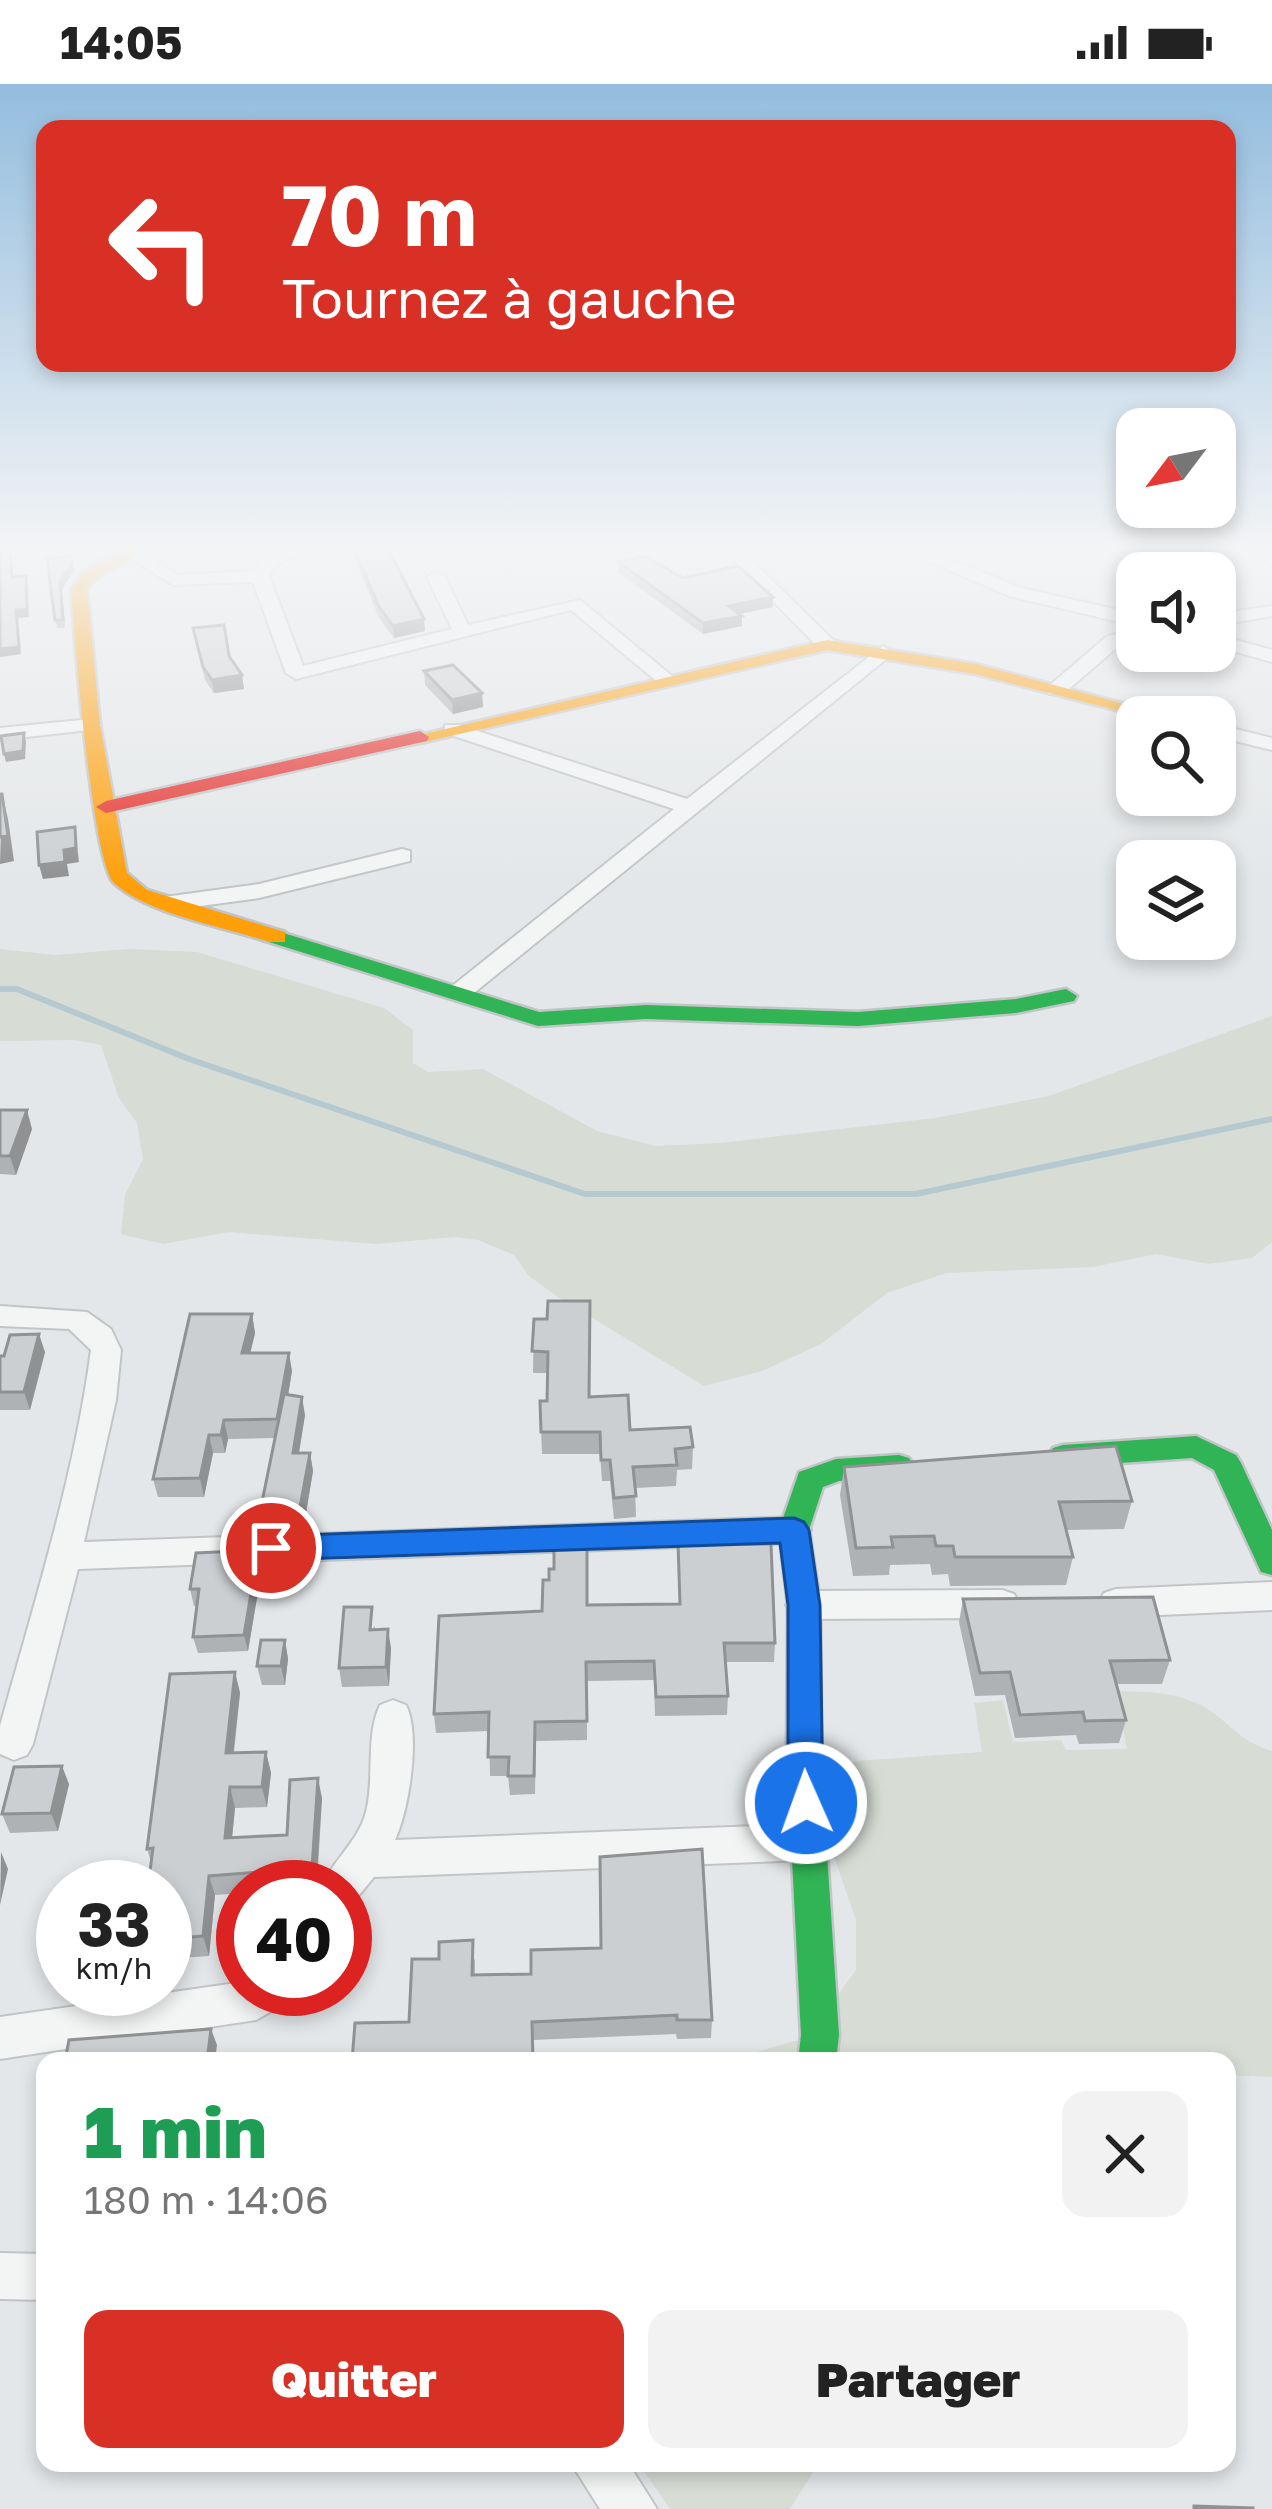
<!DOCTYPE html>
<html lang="fr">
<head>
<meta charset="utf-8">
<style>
	body { margin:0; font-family:"Golos Text",sans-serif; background:#f2f2f2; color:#222; height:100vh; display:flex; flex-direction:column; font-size:45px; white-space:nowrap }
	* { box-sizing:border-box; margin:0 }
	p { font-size:39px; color:#767676 }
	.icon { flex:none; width:66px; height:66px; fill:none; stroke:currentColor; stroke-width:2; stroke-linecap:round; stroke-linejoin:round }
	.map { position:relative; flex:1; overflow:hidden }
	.drawer { position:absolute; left:36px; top:1968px; width:1200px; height:420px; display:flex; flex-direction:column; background:#fff; border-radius:24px; box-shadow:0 6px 18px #0003 }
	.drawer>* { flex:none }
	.guide { position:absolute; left:36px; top:36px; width:1200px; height:252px; border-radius:24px; box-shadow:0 6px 18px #0003; background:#d93025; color:#fff; overflow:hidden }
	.needle { width:78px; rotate:238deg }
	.buttons { position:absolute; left:1116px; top:324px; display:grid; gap:24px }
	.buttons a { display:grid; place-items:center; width:120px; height:120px; border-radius:24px; background:#fff; box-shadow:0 6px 18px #0003; font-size:60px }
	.speed { position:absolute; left:36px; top:1776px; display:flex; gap:24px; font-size:60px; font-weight:700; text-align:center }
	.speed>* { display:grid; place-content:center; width:156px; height:156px; border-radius:50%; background:#fff; box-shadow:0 6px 18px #0003; line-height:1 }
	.speed small { font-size:30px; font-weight:400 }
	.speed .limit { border:18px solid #d22; background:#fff; color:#111 }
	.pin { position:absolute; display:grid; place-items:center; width:102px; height:102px; color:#fff; margin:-51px; border:6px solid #fff; border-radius:50%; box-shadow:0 3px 12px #0007 }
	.me { position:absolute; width:132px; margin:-66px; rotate:358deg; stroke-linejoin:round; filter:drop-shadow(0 0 9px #0008) }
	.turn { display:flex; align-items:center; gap:42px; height:252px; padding:0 48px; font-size:54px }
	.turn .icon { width:156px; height:156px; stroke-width:2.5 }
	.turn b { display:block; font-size:84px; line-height:102px }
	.round { display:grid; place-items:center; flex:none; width:126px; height:126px; border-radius:24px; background:#f2f2f2 }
	.overview { display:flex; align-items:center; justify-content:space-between; height:204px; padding:0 48px }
	h1 { font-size:72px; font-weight:800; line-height:90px; color:#1e9e55 }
	.cta { display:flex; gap:24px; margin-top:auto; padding:24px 48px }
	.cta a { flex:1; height:138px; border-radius:24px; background:#d93025; color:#fff; font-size:48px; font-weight:800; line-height:138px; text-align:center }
	.cta a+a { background:#f2f2f2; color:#222 }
	.status { display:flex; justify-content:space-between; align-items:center; height:84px; padding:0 60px; background:#fff; direction:ltr }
	.status svg { height:33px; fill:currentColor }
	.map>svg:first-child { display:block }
	.green { fill:#d7dcd5 }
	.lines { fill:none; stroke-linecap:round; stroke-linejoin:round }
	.stream { stroke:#b5cad0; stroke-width:6 }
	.street-casing { stroke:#c2c5c7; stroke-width:4 }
	.fast-casing { stroke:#c2c5c7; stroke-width:5 }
	.slow-casing { stroke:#c2c5c7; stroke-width:5 }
	.jam-casing { stroke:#c2c5c7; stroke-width:5 }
	.street { fill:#f3f5f5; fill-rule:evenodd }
	.fast { fill:#30b455; fill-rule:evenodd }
	.slow { fill:#ff9f0a; fill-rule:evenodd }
	.jam { fill:#e5322d; fill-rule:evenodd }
	.wall { fill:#afb2b4 }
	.shaded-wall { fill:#8f9192 }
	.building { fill:#cccfd1; stroke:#8f9192; stroke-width:3 }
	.route { fill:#1a73e8; stroke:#114b97; stroke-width:3 }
</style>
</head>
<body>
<div class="status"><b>14:05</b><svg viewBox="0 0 49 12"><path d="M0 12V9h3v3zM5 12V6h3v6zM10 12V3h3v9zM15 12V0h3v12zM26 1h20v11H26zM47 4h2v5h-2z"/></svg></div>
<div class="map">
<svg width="1272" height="2425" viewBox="0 0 1272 2425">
	<rect width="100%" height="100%" fill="#e4e7e9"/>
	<g class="green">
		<path d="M0 865 55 871 130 865 197 868 384 924 413 946V979L428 988 483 985 597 1047 656 1062 720 1059 935 1034 1049 1012 1272 932V1158L1252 1174 1208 1180 1156 1170 1093 1183 946 1189 887 1209 821 1260 762 1287 704 1302 558 1213 529 1192 514 1171 478 1156 455 1153 376 1160 229 1148 163 1160 121 1150 125 1111 143 1075 137 1039 119 1014 101 961 74 956 0 957Z"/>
		<path d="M1115 1607C1145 1608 1173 1607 1200 1621 1230 1636 1235 1656 1272 1667V1993L1227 1991V1977H724L806 1954 856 1886V1836L830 1761V1686L856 1677 982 1668 974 1619 1003 1616 1013 1658 1061 1656 1066 1666 1127 1665Z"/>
		<path d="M638 2379H819L790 2425H670Z"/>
	</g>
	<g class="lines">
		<path class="stream" d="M0 905H17L189 975 585 1110H916L1272 1035"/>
		<g class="street-casing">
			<g id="street">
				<path d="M148 461H188C179 469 157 469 148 461Z"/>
				<path d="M293 461H315L275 482 269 492 303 582 452 545 427 493 436 488 445 493 468 541 580 516 677 596 660 600 571 526 296 595 286 589 253 498 173 501 122 468 137 464 177 491 254 487 263 474Z"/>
				<path d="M718 461H736L834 557V565H820Z"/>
				<path d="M1234 461H1256L1272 469V481Z"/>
				<path d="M933 468 1021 504 1137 530V542L1009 512 927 477V469Z"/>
				<path d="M1272 522V532L1215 542V530Z"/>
				<path d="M1137 544V556L1120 561 1063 610H1049V602L1106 553Z"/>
				<path d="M1215 550 1272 566V578L1215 562Z"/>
				<path d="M883 562 892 568 890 572 469 913H451L448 908 451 903 674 725 445 649V641H459L687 715Z"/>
				<path d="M91 635 101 641 98 645 0 656V644Z"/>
				<path d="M1215 640 1272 654V666L1215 652Z"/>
				<path d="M402 765 410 767V777L259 814 164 827 152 820 164 813 259 800Z"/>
				<path d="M0 1222 87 1228 111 1245 121 1266 116 1316 84 1458 794 1433 806 1437 811 1446 806 1455 794 1459 78 1485 33 1660 27 1671 14 1676 0 1670V1642C34 1519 74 1394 91 1266L69 1245 0 1242Z"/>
				<path d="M1272 1498V1526L1116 1533 1104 1529 1098 1519 1104 1509 1116 1505Z"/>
				<path d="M1002 1506 1014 1510 1020 1520 1014 1530 1002 1534 804 1535 792 1531 786 1521 792 1511 804 1507Z"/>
				<path d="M393 1616 406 1621C421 1651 409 1725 395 1756L807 1740 821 1746 827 1758 821 1770 807 1776 374 1793 355 1816 345 1820V1803H321C333 1776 358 1758 366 1728 375 1694 365 1652 380 1621Z"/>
				<path d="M243 1898V1905H292L286 1919 256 1936 0 1975V1933Z"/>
				<path d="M0 2169 45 2170V2216L0 2215Z"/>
				<path d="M571 2379H628L657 2425H600Z"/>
			</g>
		</g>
		<g class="fast-casing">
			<g id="fast">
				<path d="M277 847 539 928 646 921 858 928 1016 915 1066 905 1077 912 1074 917 1016 929 858 942 646 935 538 942 269 858V848Z"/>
				<path d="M1196 1352 1236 1371 1241 1379 1272 1446V1491L1261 1488 1214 1386 1192 1374 1063 1383 1053 1380 1048 1372 1053 1364 1063 1361Z"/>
				<path d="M899 1371 909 1374 914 1382 909 1390 839 1397 823 1403 809 1446 820 1521 821 1678 839 1951 836 1977H798L801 1951 787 1678 788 1521 779 1446 799 1388 836 1375Z"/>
			</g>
		</g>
		<g class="slow-casing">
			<g id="slow">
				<path d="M126 461H142C131 483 101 485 87 505L100 641 127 789 147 806 285 848V858H269C225 843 147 830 114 799 92 778 74 548 71 505L82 489Z"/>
				<path d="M827 556 976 580 1173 633H1143L975 590 827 566 420 659 411 653Z"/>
			</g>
		</g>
		<g class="jam-casing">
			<path id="jam" d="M420 647 429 653 427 657 106 729 96 723 106 717Z"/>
		</g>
		<use href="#street" class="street"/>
		<use href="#fast" class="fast"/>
		<use href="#slow" class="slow"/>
		<use href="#jam" class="jam"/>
	</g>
	<g class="wall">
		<path d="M351 461H386L424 535 425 547 394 554 379 534 352 468Z"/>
		<path d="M71 472 74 486 62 505 65 544H57L47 475Z"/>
		<path d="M618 478 683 494 773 513V523L740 530 742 532V542L703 550 618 488Z"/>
		<path d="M193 544 244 605 214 609 205 596Z"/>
		<path d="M424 587 482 609 483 623 453 630 425 601Z"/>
		<path d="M0 1026 32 1045 16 1091 0 1090Z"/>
		<path d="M252 1230 255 1249 250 1269 292 1287 288 1311 305 1331 299 1369H310L313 1387 304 1441 265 1440 261 1423 275 1354 228 1355 225 1369H213L204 1413H158L153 1395Z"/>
		<path d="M534 1235 590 1313 630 1346 693 1363 692 1385 677 1386 676 1402 635 1404 636 1433 614 1435 610 1397H602L600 1370H542L540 1317H547L548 1289H533Z"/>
		<path d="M45 1268 30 1326H0V1272Z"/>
		<path d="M844 1383 1132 1417 1124 1445 1066 1446 1073 1473 1066 1501 950 1502 948 1490 932 1491 930 1480 890 1481 889 1491 853 1492 840 1411Z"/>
		<path d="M678 1459 775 1559 774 1578H725L728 1612 727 1631 655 1632 654 1596 587 1597V1656L536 1657 535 1710 510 1711 508 1692H490L489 1647 436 1649 434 1630 542 1527 549 1496 587 1521 679 1520Z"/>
		<path d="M257 1474 261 1490 248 1567 198 1569 193 1553 197 1522H194L190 1505Z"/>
		<path d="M963 1515 1170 1576 1162 1600H1116L1126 1636 1119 1659 1079 1660 1076 1651 1015 1654 1005 1611 975 1612 959 1538Z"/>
		<path d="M375 1542V1546L391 1564 389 1602 342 1603 339 1584Z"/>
		<path d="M285 1556 288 1575 285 1601H262L257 1582Z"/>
		<path d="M235 1588 240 1609 234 1669 266 1668 271 1689 267 1723 235 1724 232 1754 287 1751 322 1714 317 1803H243V1809L215 1811 209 1872 165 1875V1803L151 1778 147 1765Z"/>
		<path d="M69 1700 58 1747 10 1749 2 1730Z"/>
		<path d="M475 1875V1891L712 1936 711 1954 677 1955 676 1950 533 1956 534 1977H352L409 1938Z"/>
	</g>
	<g class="shaded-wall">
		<path d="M72 479 74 486 62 505 65 544 60 498Z"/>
		<path d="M26 492 29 533 17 534 21 570 0 573V565L16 526Z"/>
		<path d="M773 513V523L729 532V522Z"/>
		<path d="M742 532V542L703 550V539Z"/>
		<path d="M424 535 425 547 394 554 393 542Z"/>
		<path d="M242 591 244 605 214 609 212 596Z"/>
		<path d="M482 609 483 623 453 630 452 616Z"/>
		<path d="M24 649 26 658 25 675 6 678 4 670Z"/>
		<path d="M2 710 8 735 14 777 0 780Z"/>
		<path d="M75 743 79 778 67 780 69 792 43 795 39 781 64 766Z"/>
		<path d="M27 1026 32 1045 16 1091 10 1072Z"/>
		<path d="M252 1230 255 1249 246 1287 242 1269Z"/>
		<path d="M39 1250 45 1268 30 1326 24 1308Z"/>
		<path d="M289 1269 292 1287 281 1354 277 1335Z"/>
		<path d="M302 1313 305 1331 296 1386 293 1369Z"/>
		<path d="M224 1336 228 1355 225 1369 221 1351Z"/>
		<path d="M209 1351 213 1369 204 1413 200 1394Z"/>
		<path d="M310 1369 313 1387 304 1441 300 1423Z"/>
		<path d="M257 1474 261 1490 248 1567 244 1551Z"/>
		<path d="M388 1545 391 1564 389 1602 386 1583Z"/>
		<path d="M285 1556 288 1575 285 1601 281 1582Z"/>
		<path d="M235 1588 240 1609 231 1689 226 1669Z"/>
		<path d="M266 1668 271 1689 267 1723 262 1703Z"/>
		<path d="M62 1682 69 1700 58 1747 51 1729Z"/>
		<path d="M318 1694 322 1714 316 1803 312 1784Z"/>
		<path d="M230 1703 235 1724 230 1774 225 1754Z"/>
		<path d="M1 1768 8 1785 0 1821Z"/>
		<path d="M209 1792 215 1811 209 1872 203 1852Z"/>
		<path d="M211 1945 217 1961 215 1977H207Z"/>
	</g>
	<g class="building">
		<path d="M353 461H386L424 535 393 542 378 521Z"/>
		<path d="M0 468H10L12 493 26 492 27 525 16 526 19 563 0 565Z"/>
		<path d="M71 472 72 479 60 498 63 536H55L47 475Z"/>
		<path d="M644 472 683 494 738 482 773 513 729 522 742 532 703 539 618 478Z"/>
		<path d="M224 541 229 572 242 591 212 596 203 583 193 544Z"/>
		<path d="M453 581 482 609 452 616 424 587Z"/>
		<path d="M24 649 23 667 4 670 1 652Z"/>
		<path d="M0 710H2L8 752 0 753Z"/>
		<path d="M75 743 76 764 64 766 65 778 39 781 37 748Z"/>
		<path d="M0 1026H27L10 1072H0Z"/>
		<path d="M548 1217H590L589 1313 628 1311 630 1346 690 1343 693 1363 675 1365 677 1381 633 1383 636 1412 614 1414 610 1376H601L600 1348H541L540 1317H547L548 1268 532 1267 534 1235H547Z"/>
		<path d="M190 1230H252L242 1269H289L277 1335 224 1336 221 1351H209L200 1394 153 1395Z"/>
		<path d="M39 1250 24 1308H0V1272H4L10 1251Z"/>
		<path d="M284 1310 302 1313 293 1369H310L300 1423H261Z"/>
		<path d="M1116 1362 1132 1417 1059 1418 1073 1473H955L953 1462H936L934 1452 891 1453 893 1463 856 1464 844 1383Z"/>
		<path d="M678 1459 771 1460 775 1559H724L728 1612 656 1613 654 1577 586 1578 587 1637 535 1638 534 1692H508L509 1673H488L489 1628 434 1630 439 1532 542 1527 543 1496H549V1485H554V1463L587 1461V1521L680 1520Z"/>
		<path d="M236 1467 235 1474H257L244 1551 193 1553 199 1505H190L196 1469Z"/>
		<path d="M1153 1513 1170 1576 1110 1577 1126 1636 1085 1637 1083 1628 1020 1631 1010 1588 980 1589 963 1515Z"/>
		<path d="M344 1523H372L370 1546 388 1545 386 1583 339 1584Z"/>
		<path d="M261 1556H285L281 1582H257Z"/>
		<path d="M235 1588 226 1669 266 1668 262 1703H230L225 1754 287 1751 290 1696 318 1694 312 1784 209 1792 203 1852 165 1855V1803H148L153 1764 147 1765 170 1590Z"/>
		<path d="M62 1682 51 1729 2 1730 14 1683Z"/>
		<path d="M702 1765 712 1936H677V1931L532 1938 533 1977H352L355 1939 409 1938 412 1875H439V1858L473 1856 472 1891 531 1890V1866L601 1864 600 1773Z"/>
		<path d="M211 1945 207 1977H65L69 1956Z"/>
		<path d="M1194 2422 1253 2424V2425H1194Z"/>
	</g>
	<linearGradient id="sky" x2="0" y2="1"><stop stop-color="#93bdde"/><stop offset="0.58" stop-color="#f3f4f5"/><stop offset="1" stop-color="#f3f4f5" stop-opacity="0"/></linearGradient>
	<rect width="1272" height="800" fill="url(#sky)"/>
	<path class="route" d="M794 1434 804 1438 809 1446 820 1521 823 1719 818 1730 806 1735 793 1730 788 1719V1521L780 1459 271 1476 260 1473 255 1464 260 1456 271 1452Z"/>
</svg>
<div class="buttons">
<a><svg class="needle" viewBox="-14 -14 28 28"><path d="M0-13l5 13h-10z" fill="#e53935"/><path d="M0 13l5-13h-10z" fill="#767676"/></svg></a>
<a><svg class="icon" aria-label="sound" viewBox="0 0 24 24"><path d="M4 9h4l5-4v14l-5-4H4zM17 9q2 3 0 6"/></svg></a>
<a><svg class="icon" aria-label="search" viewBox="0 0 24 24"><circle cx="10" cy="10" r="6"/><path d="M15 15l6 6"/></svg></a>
<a><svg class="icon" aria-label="layers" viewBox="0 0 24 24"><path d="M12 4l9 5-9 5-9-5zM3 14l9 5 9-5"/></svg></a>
</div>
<div class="speed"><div>33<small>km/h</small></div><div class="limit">40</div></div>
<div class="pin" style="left:271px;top:1464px;background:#d93025"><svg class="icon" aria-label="arrive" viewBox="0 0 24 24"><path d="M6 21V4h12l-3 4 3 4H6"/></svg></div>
<svg class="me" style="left:806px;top:1719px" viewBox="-20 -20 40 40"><circle r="17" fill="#1a73e8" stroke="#fff" stroke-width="3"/><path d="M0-11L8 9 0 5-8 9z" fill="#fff"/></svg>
<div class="guide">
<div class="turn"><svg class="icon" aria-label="left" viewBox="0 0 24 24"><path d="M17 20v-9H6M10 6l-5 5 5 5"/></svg><div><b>70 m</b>Tournez à gauche</div></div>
</div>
<section class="drawer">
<div class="overview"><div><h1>1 min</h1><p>180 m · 14:06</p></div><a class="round"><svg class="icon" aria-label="close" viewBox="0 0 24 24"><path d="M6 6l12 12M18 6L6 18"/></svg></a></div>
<div class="cta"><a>Quitter</a><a>Partager</a></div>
</section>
</div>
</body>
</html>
